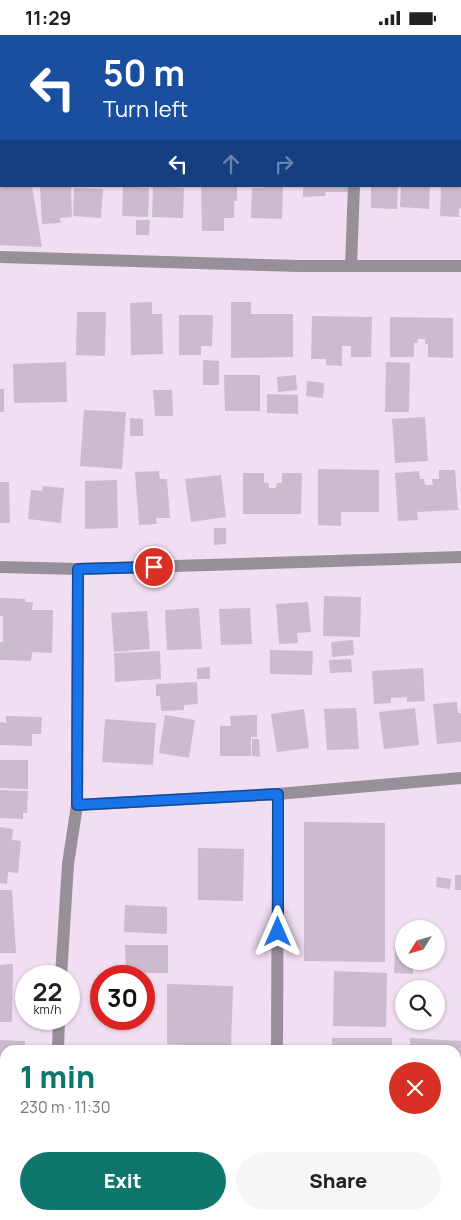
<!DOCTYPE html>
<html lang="en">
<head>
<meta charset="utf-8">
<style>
	body { margin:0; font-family:Manrope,sans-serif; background:#f6f6f6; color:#222; height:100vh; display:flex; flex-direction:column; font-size:19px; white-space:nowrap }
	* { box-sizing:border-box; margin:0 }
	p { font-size:16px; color:#767676 }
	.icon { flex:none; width:28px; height:28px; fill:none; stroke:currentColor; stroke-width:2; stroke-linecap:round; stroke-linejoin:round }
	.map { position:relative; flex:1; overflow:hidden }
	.drawer { position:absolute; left:0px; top:1010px; width:461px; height:175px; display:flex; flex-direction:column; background:#fff; border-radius:15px 15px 0 0; box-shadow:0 1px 4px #0004 }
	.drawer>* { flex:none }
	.top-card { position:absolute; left:0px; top:0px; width:461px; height:152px; box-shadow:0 1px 4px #0004; background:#1a4fa0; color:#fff; overflow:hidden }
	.needle { width:32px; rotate:233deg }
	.buttons { position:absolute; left:395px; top:885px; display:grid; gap:10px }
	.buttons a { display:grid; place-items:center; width:50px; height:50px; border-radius:50%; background:#fff; box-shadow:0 1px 4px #0004; font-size:25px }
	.speed { position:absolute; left:15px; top:930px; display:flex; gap:10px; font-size:25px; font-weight:700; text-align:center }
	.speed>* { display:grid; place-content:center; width:65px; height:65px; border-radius:50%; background:#fff; box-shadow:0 1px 4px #0004; line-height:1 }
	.speed small { font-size:12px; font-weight:400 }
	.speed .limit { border:8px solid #d22; background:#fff; color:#111 }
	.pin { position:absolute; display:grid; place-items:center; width:42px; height:42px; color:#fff; margin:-21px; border:2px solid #fff; border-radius:50%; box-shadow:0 1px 5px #0007 }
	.me { position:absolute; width:55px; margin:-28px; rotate:0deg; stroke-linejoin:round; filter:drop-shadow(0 0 4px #0008) }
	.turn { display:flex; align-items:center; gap:18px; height:105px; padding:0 20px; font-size:22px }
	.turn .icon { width:65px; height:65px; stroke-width:2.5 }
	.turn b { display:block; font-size:35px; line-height:42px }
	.lanes { display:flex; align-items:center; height:48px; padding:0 20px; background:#0003; justify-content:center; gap:25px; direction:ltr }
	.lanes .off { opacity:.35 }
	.round { display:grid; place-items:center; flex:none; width:52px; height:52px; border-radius:26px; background:#f6f6f6 }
	.head { display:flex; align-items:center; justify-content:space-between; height:85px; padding:0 20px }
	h1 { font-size:30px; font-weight:800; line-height:38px; color:#0f766e }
	.action { display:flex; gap:10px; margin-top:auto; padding:10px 20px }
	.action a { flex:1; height:58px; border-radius:30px; background:#0f766e; color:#fff; font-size:20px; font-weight:800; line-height:58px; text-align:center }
	.action a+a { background:#f6f6f6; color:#222 }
	.status { display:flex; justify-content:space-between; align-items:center; height:35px; padding:0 25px; background:#fff; direction:ltr }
	.status svg { height:14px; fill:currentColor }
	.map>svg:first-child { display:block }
	.building { fill:#ccbace }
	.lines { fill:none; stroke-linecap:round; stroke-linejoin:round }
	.minor { stroke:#989099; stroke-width:12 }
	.route-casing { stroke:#114b97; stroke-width:12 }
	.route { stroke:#1a73e8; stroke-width:9 }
</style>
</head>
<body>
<div class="status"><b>11:29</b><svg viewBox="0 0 49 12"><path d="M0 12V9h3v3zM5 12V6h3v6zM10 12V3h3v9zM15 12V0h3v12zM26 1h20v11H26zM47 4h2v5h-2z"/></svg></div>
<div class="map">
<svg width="461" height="1185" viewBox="0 0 461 1185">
	<rect width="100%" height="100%" fill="#f1def2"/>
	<g class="building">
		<path d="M0 151H32L42 212 0 210Z"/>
		<path d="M40 151H71L72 182 60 183 61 188 42 189Z"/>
		<path d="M123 151 149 153 148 182 122 181Z"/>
		<path d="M153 151 184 153 183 183 152 182Z"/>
		<path d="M201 151H237V166H234V183H224V196H202Z"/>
		<path d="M264 151H283L282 184 251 183 252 153H264Z"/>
		<path d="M303 151H352V157H326L325 161 303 162Z"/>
		<path d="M371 151H398L397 174 371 173Z"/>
		<path d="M401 151H430L429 174 400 172Z"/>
		<path d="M441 151H461V174L459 173V182L440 181Z"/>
		<path d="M74 153 103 154 101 183 73 181Z"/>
		<path d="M136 185H150L149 200H136Z"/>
		<path d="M152 267V279H162L163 319 131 320 130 268Z"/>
		<path d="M231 267H251V279H293V322L231 323Z"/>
		<path d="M77 277H106L105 321 76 320Z"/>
		<path d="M179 280H213L212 311H201V320H179Z"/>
		<path d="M312 281 372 282 371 322H351V311H342V331L326 330V324H311Z"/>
		<path d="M390 282 453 283V323L428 322V309H425V304H418L417 308H414V322H390Z"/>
		<path d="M203 325 219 326V350H203Z"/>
		<path d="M66 327 67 367 14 368 13 329Z"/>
		<path d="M386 327 410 328 409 377H385Z"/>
		<path d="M224 340H260V376H225Z"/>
		<path d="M296 340 297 355 278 357 277 342Z"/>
		<path d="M307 346 324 348 323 363 306 361Z"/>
		<rect x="0" y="354" width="4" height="23"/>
		<path d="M153 355H172L173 381H155Z"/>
		<path d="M267 359 298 360V379L267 378Z"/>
		<path d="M84 375 126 377 122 434 80 431Z"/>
		<path d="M425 382 428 426 395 428 392 384Z"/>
		<path d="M130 383 143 384V401H130Z"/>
		<path d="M318 434 379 435V477H341V491L318 490Z"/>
		<path d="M439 435H455L458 475 417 477 418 485 398 486 395 438 419 436 420 444H424L425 450H433L432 444H439Z"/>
		<path d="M159 436 160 444H167L170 483H156L157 489 139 490 135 437Z"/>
		<path d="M243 438H264V447L269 448V453H276L277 448H282V438H302L301 479H243Z"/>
		<path d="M221 440 226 482 191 487 185 444Z"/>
		<path d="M117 445 118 493 85 494V446Z"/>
		<path d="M0 447H9L10 488H0Z"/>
		<path d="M43 451 64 453 61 488 28 484 31 455 42 456Z"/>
		<path d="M214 493H226V509L214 510Z"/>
		<path d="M324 561 361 562 360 602 323 601Z"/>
		<path d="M0 563 25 564 26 567H33L32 575H53L52 618 32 617 31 626 0 625V607H3V581H0Z"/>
		<path d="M308 567 311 597 297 598 298 608 279 609 276 569Z"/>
		<path d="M199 573 202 614 167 615 165 575Z"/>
		<path d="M250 573 252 609 221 610 219 574Z"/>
		<path d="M147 576 150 614 114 617 111 578Z"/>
		<path d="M353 605 354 620 332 622 331 607Z"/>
		<path d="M270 615 313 616 312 640 270 639Z"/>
		<path d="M160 616 161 644 115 647 114 618Z"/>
		<path d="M351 624 352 637 330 638 329 625Z"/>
		<path d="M210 632V644H197V633Z"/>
		<path d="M423 633 425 666 407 667V662L391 663V668L374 669 372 636Z"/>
		<path d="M197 647 198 669 184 670V675L161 676 160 661H156V649Z"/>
		<path d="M457 667 458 678H461V707L437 709 433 669Z"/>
		<path d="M356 673 359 714 327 715 324 674Z"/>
		<path d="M415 673 419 710 384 714 379 677Z"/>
		<path d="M304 674 309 713 277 717 271 679Z"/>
		<path d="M165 680 195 685 189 723 159 718Z"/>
		<path d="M257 680V702H251V721H220V691H231L230 681Z"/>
		<path d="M6 681 42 682 41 699H32V711L0 710V687L6 688Z"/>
		<path d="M105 684 156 688 153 730 102 727Z"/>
		<path d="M252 704H259L260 722 252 721Z"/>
		<path d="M0 725H28V754L0 753Z"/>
		<path d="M0 755 28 756 27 778H23V784L0 783Z"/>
		<path d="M304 787 385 788V927L304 926Z"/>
		<path d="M0 792 13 794 12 805 21 806 18 838 8 837 7 849 0 848Z"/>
		<path d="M198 813 244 814 243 866 198 865Z"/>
		<rect x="455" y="840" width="6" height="15"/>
		<path d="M437 842 451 844 450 854 436 852Z"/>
		<path d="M0 855H12L16 918H0Z"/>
		<path d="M125 870 167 872V899L124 897Z"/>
		<path d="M125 910H168V938H126Z"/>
		<path d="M395 913H404V926H413V939L394 938Z"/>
		<path d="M13 929 12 987H0V930Z"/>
		<path d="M334 936 387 938 386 992 333 991Z"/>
		<path d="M167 949 233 951 231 1012 167 1009Z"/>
		<rect x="332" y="1003" width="60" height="12"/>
		<path d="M410 1003 461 1006V1057H456V1015H410Z"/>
		<path d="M0 1005 25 1006V1015H5V1060L0 1059Z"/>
		<rect x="0" y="1076" width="5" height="55"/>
		<path d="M461 1107V1135L459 1136 457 1108Z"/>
		<path d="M0 1138H5L4 1185H0Z"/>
		<rect x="456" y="1138" width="5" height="12"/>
		<rect x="177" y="1180" width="55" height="5"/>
		<path d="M305 1180H322V1181L306 1183Z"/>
	</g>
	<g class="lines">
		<g class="minor">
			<path d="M328 0 329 1"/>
			<path d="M43 1 68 0"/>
			<path d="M0 2H1"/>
			<path d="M460 8H461"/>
			<path d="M0 222 299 231H461"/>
			<path d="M351 231 354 151"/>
			<path d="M0 532 78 534 461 522"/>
			<path d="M77 770 278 759 461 743"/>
			<path d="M61 941 68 829 77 770 78 534"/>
			<path d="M58 1015 59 984"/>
			<path d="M277 1015 278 759"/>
			<path d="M53 1185V1180"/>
			<path d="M277 1185V1180"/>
		</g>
	</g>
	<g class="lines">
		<g class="route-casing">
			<path id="route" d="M154 532 78 534 77 770 278 759V897"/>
		</g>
		<use href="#route" class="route"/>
	</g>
</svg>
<div class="buttons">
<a><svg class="needle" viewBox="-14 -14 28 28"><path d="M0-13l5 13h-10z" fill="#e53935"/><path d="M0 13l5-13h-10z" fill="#767676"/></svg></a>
<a><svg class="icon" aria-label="search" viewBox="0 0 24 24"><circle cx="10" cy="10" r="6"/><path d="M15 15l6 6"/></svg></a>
</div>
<div class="speed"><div>22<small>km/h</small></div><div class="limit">30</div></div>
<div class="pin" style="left:154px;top:532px;background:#d93025"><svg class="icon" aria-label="arrive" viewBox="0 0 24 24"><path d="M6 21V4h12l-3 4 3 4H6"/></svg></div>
<svg class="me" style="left:278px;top:897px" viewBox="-20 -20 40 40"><path d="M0-17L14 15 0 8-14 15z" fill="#1a73e8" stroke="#fff" stroke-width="4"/></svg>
<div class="top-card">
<div class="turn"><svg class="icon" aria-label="left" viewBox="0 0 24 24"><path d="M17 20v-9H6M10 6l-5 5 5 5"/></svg><div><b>50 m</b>Turn left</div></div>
<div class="lanes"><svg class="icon" aria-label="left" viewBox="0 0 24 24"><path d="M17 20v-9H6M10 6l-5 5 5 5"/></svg><svg class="icon off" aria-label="ahead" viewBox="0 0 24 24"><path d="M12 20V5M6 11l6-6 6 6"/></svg><svg class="icon off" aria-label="right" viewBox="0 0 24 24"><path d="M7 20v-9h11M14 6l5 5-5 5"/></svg></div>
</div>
<section class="drawer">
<div class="head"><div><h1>1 min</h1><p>230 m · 11:30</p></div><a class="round" style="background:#d93025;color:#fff"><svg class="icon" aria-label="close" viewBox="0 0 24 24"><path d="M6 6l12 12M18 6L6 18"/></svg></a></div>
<div class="action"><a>Exit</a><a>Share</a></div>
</section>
</div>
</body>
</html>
